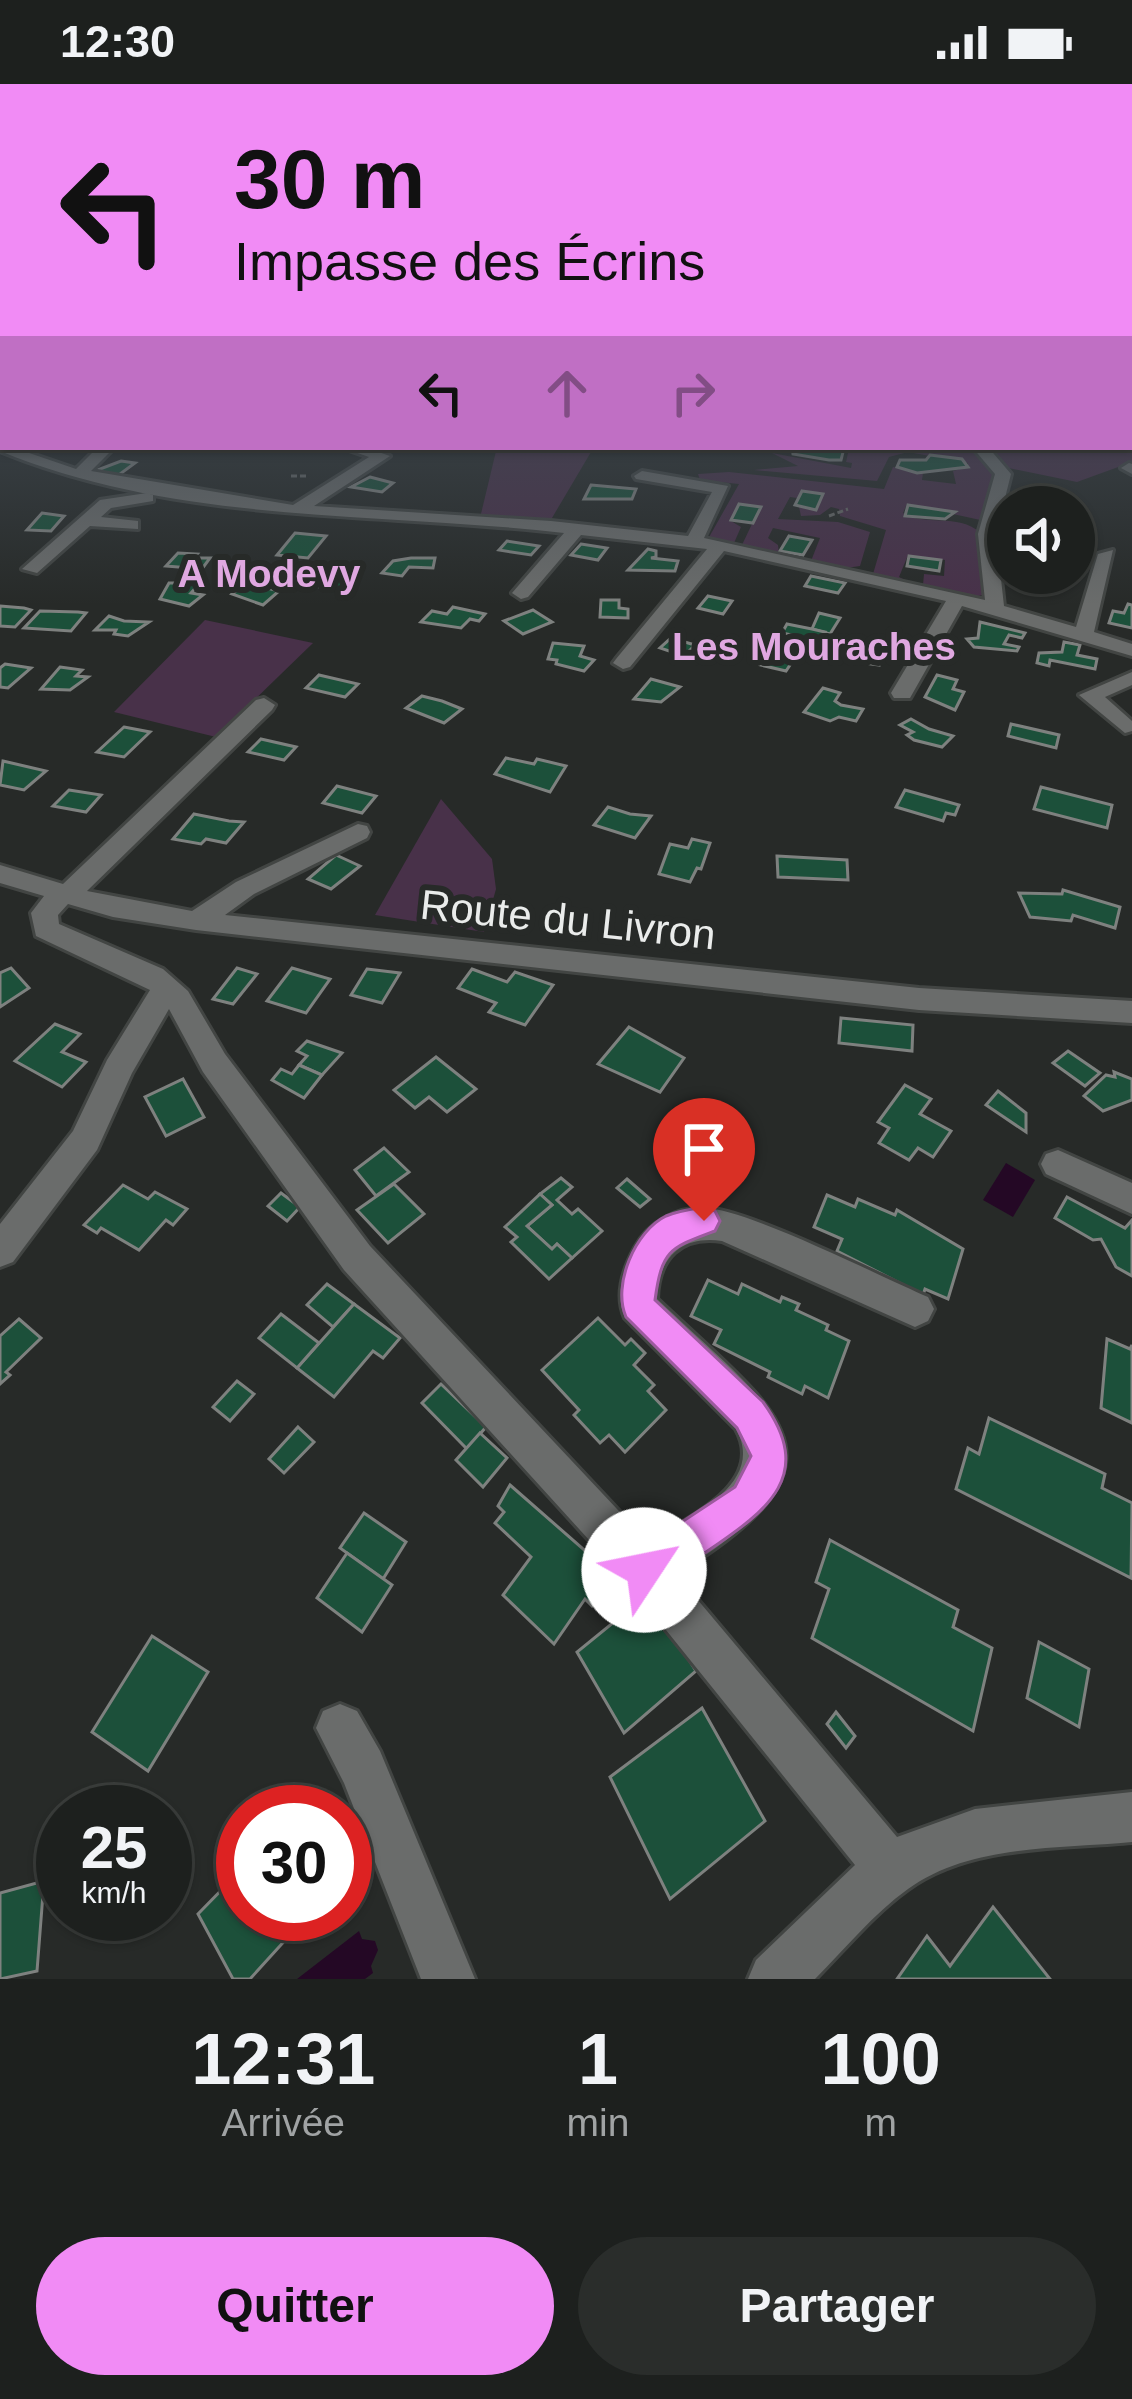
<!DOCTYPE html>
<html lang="fr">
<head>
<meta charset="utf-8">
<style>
	body { margin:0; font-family:Arial,sans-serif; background:#2a2d2b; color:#f1f3f6; height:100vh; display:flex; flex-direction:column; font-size:45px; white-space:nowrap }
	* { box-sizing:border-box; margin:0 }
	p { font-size:39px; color:#a0a3a4 }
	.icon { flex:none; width:66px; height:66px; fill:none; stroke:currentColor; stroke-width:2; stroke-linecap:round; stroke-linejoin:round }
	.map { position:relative; height:1895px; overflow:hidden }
	.sheet { display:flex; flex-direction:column; background:#1d201e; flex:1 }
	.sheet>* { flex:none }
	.hud { position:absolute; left:0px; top:0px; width:1134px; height:366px; box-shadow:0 3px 9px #0004,0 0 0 3px #3b3e3c; background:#f18bf5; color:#111; overflow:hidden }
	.controls { position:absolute; left:987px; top:402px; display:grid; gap:24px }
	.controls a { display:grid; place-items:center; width:108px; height:108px; border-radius:50%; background:#1d201e; box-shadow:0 3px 9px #0004,0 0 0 3px #3b3e3c; font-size:60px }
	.speed { position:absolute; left:36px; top:1701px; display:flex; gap:24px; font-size:60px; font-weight:700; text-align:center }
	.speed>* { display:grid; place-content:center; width:156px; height:156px; border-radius:50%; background:#1d201e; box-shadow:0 3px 9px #0004,0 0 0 3px #3b3e3c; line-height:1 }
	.speed small { font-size:30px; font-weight:400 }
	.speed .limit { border:18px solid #d22; background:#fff; color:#111 }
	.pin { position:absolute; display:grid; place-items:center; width:102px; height:102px; color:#fff; margin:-123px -51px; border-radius:50% 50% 50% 0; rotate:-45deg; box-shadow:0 0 12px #0007 }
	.pin .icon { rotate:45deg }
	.me { position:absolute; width:132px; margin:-66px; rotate:56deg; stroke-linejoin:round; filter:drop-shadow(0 0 9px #0008) }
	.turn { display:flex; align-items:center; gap:42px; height:252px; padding:0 36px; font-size:54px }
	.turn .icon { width:156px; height:156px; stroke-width:2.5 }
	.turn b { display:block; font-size:84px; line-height:102px }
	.lanes { display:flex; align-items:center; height:114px; padding:0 36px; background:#0003; justify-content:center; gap:60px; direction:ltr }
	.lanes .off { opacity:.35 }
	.eta { display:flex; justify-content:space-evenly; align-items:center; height:204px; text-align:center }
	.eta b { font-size:72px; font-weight:700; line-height:84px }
	.button { display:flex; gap:24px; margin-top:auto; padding:24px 36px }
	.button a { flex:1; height:138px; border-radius:72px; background:#f18bf5; color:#111; font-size:48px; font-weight:700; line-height:138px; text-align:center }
	.button a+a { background:#2a2d2b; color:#f1f3f6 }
	.status { display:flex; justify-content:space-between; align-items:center; height:84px; padding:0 60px; background:#1d201e; direction:ltr }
	.status svg { height:33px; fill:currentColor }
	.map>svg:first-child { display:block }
	.green { fill:#483149 }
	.water { fill:#240825 }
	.building { fill:#1c503a; stroke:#7e817f; stroke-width:3 }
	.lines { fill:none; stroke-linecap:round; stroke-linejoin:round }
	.minor-casing { stroke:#424543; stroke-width:6 }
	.path { stroke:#656766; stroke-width:3; stroke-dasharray:6 3; stroke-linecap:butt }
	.minor { fill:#6a6c6b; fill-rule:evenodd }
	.route { fill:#f18bf5; stroke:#9d5a9f; stroke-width:3 }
	.labels { text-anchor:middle; stroke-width:12; stroke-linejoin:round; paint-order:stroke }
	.far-neighbourhood-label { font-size:39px; font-weight:bold; fill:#e0a8e1; stroke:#272a28 }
	.street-label { font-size:42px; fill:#eaeceb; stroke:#272a28 }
</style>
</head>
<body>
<div class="status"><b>12:30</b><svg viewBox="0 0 49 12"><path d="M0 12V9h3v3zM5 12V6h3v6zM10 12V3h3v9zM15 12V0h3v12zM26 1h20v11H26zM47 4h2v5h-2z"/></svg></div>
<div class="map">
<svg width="1132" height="1895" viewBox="0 0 1132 1895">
	<rect width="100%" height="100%" fill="#272a28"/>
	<g class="green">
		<path d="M1132 320V378L1077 398 1004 383 985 363H1131Z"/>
		<path d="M497 363H569L591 368 549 439 480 434Z"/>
		<path d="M826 363H976L998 390 985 437 907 420 903 429C924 443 957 428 981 449L983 511 974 513 923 501 924 490 944 492 945 476 908 471 899 493 911 499 873 490 886 446 840 432 839 425 831 423 820 431 801 432 797 414 790 413 778 435 838 438 870 448 860 482 846 484 811 477 820 454 773 444 768 454 778 461 779 470 742 461 760 423 739 421 731 437 741 443 734 459 708 455 739 400 700 396 698 390 729 388 884 405 893 383 923 389 922 396 956 400 953 387 967 383 968 379 908 368 889 373 877 397 754 386 798 382 772 369 851 384 852 379 846 378 849 365Z"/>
		<path d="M205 536 313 559 216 653 114 628Z"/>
		<path d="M441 715 492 775 496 805 484 848 375 831Z"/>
	</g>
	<g class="water">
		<path d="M1006 1079 1035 1096 1013 1133 983 1116Z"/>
		<path d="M359 1847 362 1855 375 1857 378 1866 371 1882 373 1889 365 1895H297Z"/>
	</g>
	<g class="building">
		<path d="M792 363H826L843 368 841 376H829L793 370Z"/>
		<path d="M930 371 962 375 968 383 917 389 897 383 900 376H926Z"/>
		<path d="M121 377 135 379 116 393 92 388Z"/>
		<path d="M370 393 393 399 382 408 351 403Z"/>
		<path d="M591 401 636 405 632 415H584Z"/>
		<path d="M802 407 823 410 816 426 795 421Z"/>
		<path d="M739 420 761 423 753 439 731 436Z"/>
		<path d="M908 421 955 428 945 435 905 432Z"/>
		<path d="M42 429 64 432 51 447 27 446Z"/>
		<path d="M295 449 326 452 308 474 277 471Z"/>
		<path d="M789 452 812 456 803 471 780 467Z"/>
		<path d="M507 457 539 462 531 471 499 466Z"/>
		<path d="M581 460 607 464 598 476 571 471Z"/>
		<path d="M648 465 656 467V473L651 474 678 477 675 487 628 486Z"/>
		<path d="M178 469 197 470 193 474H210L202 485 166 482Z"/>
		<path d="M909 472 941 476 939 487 907 482Z"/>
		<path d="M411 474H435L433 484 409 483 402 492 382 489 393 477Z"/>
		<path d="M316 488 347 492 343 497H347L341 506 305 501Z"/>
		<path d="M811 492 845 499 838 509 805 502Z"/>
		<path d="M169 499H200L191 509 203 511 189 522 160 515Z"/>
		<path d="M243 501 263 503 279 507 263 521 232 510Z"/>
		<path d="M708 512 732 517 723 530 698 524Z"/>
		<path d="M601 516H619V524L628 525V534L600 533Z"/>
		<path d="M1128 520 1132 521V544L1109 539 1113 527 1124 529Z"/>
		<path d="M0 522 24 524 31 526 15 543 0 542Z"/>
		<path d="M453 523 485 530 479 537 470 535 461 544 421 538 432 527 447 530Z"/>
		<path d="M533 526 552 538 523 550 504 537Z"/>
		<path d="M40 527 78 528 86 529 71 547 24 544Z"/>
		<path d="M819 529 840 534 830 550 812 545Z"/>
		<path d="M109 532 124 537 149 538 128 552 114 550 116 546H95Z"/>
		<path d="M980 538 1025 549 1022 554 1009 551 1004 560 1019 563 1017 567 974 563 967 555 978 554Z"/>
		<path d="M787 540 812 545 825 548 820 557 782 549Z"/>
		<path d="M671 554 695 561 684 572 660 564Z"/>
		<path d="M1064 558 1080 561 1077 571 1097 575 1095 585 1050 576 1049 582 1037 579 1039 569 1062 568Z"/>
		<path d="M553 559 584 562 580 572 594 576 584 587 556 580 557 576 548 575Z"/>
		<path d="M762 564 796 572 786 587 752 579Z"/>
		<path d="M851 564 888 569 887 575 879 574V581L849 577Z"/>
		<path d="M5 580 31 584 8 604 0 603V584Z"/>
		<path d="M60 583 82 586 76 592 88 593 70 606 41 605Z"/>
		<path d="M319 591 358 600 345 613 306 604Z"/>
		<path d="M937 591 957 596 953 605 964 608 955 626 925 613Z"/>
		<path d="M651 595 680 603 661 618 634 615Z"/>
		<path d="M823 604 840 609 835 617 841 621 863 625 856 637 839 633 830 637 804 628Z"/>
		<path d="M422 612 442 617 462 625 444 639 406 624Z"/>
		<path d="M911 635 929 645 953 652 942 663 914 656 907 651 913 648 900 641Z"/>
		<path d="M1011 640 1059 651 1056 664 1008 652Z"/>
		<path d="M124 643 150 648 124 673 97 668Z"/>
		<path d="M261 655 296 663 284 676 248 668Z"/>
		<path d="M506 674 534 680 537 675 566 682 550 708 495 690Z"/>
		<path d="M3 677 46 687 24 706 0 701Z"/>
		<path d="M337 702 376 712 362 729 323 719Z"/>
		<path d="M1041 703 1112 721 1107 744 1034 725Z"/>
		<path d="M69 706 101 711 86 728 53 722Z"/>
		<path d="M905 706 959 721 955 731 946 729 943 737 896 723Z"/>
		<path d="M608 723 630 730 651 732 635 754 594 741Z"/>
		<path d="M194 730 229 737 244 738 226 759 206 755 201 760 173 755Z"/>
		<path d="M692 755 710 759 701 785 697 784 690 798 659 790 670 760 688 764Z"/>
		<path d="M336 771 360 782 331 805 308 795Z"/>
		<path d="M777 772 847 776 848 796 778 793Z"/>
		<path d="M1063 806 1120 823 1115 844 1073 831 1071 837 1030 833 1019 809 1062 810Z"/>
		<path d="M11 884 29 904 0 923V889Z"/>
		<path d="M237 884 257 890 233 920 213 915Z"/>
		<path d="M292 884 330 895 306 929 267 917Z"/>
		<path d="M367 885 400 889 382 919 351 911Z"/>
		<path d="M472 885 507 898 515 888 553 901 525 941 489 928 496 919 458 904Z"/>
		<path d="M841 934 913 941 912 967 839 959Z"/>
		<path d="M55 940 80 950 62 968 86 978 62 1003 15 977Z"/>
		<path d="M629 943 684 974 660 1008 598 980Z"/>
		<path d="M307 957 342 969 322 991 299 981 307 972 297 967Z"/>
		<path d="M1068 967 1100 989 1085 1002 1053 979Z"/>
		<path d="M436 973 476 1005 447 1028 429 1013 415 1024 394 1006Z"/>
		<path d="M299 981 322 991 304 1014 272 996 281 985 292 990Z"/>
		<path d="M1114 988 1132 995V1016L1103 1027 1084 1012 1106 991 1115 993Z"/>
		<path d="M183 995 204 1033 166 1052 145 1013Z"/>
		<path d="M905 1001 931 1015 920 1030 951 1047 933 1073 918 1064 909 1076 879 1059 889 1044 878 1038Z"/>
		<path d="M998 1007 1026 1029V1048L986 1021Z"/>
		<path d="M384 1064 409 1088 376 1112 355 1086Z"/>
		<path d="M561 1094 572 1103 557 1116 572 1130 578 1125 602 1147 572 1174 557 1160 552 1165 527 1142 552 1121 540 1110Z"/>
		<path d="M627 1095 650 1115 640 1123 617 1104Z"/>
		<path d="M394 1100 424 1130 388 1159 357 1126Z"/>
		<path d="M123 1101 148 1115 155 1108 187 1125 173 1141 166 1136 139 1166 101 1144 97 1149 84 1141Z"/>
		<path d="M281 1109 300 1123 287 1137 268 1122Z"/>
		<path d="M540 1110 552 1121 527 1142 552 1165 557 1160 572 1174 549 1195 511 1158 517 1153 505 1143Z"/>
		<path d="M827 1111 855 1123 858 1115 895 1131 897 1126 963 1165 948 1215 925 1205 923 1211 837 1167 842 1155 814 1143Z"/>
		<path d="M1067 1113 1125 1144 1132 1136V1192L1116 1183 1101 1155 1093 1156 1055 1134Z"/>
		<path d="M708 1196 738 1210 742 1200 780 1218 782 1213 799 1220 796 1226 828 1241 826 1246 849 1257 828 1314 805 1302 802 1310 768 1293 770 1288 714 1260 721 1246 691 1232Z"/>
		<path d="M327 1200 354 1220 333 1243 307 1221Z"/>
		<path d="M354 1220 400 1254 383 1274 373 1267 334 1313 297 1284Z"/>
		<path d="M281 1230 319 1259 297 1284 259 1254Z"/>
		<path d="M598 1234 625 1261 631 1255 645 1269 634 1281 654 1301 648 1307 666 1326 625 1368 609 1351 600 1359 574 1331 579 1326 542 1286Z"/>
		<path d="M19 1235 41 1254 6 1288 10 1291 0 1300V1252Z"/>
		<path d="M1107 1255 1130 1265 1132 1261V1339L1101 1324Z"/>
		<path d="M237 1297 254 1310 230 1337 213 1323Z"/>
		<path d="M441 1300 486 1343 467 1365 422 1319Z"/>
		<path d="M989 1334 1105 1390 1102 1404 1132 1419 1131 1494 956 1405 968 1364 979 1370Z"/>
		<path d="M298 1343 314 1358 284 1389 269 1375Z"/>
		<path d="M480 1349 507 1374 483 1403 456 1376Z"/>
		<path d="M510 1401 614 1492 592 1522 585 1515 554 1560 503 1511 531 1473 495 1439 504 1428 498 1422Z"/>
		<path d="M364 1429 406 1458 383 1495 340 1464Z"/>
		<path d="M830 1456 958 1526 953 1543 992 1564 973 1647 812 1554 829 1505 816 1498Z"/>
		<path d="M347 1469 392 1501 362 1548 317 1514Z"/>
		<path d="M656 1525 696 1587 624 1649 577 1568 625 1529 634 1543Z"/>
		<path d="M152 1552 208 1588 148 1687 92 1648Z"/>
		<path d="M1039 1558 1089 1585 1079 1643 1027 1614Z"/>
		<path d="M702 1624 765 1737 670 1815 610 1693Z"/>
		<path d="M836 1628 855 1652 846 1664 827 1640Z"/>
		<path d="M243 1784V1830H309L250 1895H233L198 1830Z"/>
		<path d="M44 1797 37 1887 0 1895V1809Z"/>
		<path d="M993 1823 1050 1895H897L927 1852 950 1882Z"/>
	</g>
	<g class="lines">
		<g class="minor-casing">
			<g id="minor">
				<path d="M1132 288V299H1131V288Z"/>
				<path d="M0 359 76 385 98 363H115L91 387 293 421 369 373 349 366 364 363 390 372 314 422 551 437 688 452 712 408 636 395 634 392 642 387 728 402 704 454 985 516 978 450 995 390 972 363H988L1011 390 996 450 1004 522 1076 543 1098 470 1113 466 1094 548 1132 560V572L962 522 910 614H894L891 609 946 517 724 467 630 583 623 585 613 579 616 575 707 465 581 451 528 513 521 515 512 509 564 449C375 427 180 441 0 367Z"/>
				<path d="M1129 379 1132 380V390L1121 384Z"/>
				<path d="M147 409 153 411V417L111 424 101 433 138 437V445L90 442 37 489 22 485 100 416Z"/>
				<path d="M1132 588V601L1105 613 1132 637V647L1125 649 1079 611Z"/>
				<path d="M264 614 275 621 272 626 87 807 192 827 236 798 358 740 367 742 370 748 367 754 254 810 225 831 919 904 1132 917V939L919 926 196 846 113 833 68 820 58 831 59 840 163 885 188 907 225 970 370 1162 648 1458C688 1434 767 1400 736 1345L625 1234C615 1211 623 1186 635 1164 648 1139 676 1124 704 1124 746 1124 881 1193 928 1213L934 1225 928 1237 915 1243 722 1157C681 1151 658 1174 657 1215 778 1330 864 1375 676 1490L897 1753 975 1725 1132 1708V1758C1059 1765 970 1760 908 1805 873 1830 845 1865 815 1895H748L756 1876 855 1781 629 1500 344 1186 203 988 169 925 132 989 97 1066 13 1178 0 1183V1140L73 1047 107 976 150 906 36 852 31 829 44 812 0 799V781L63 800 256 616Z"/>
				<path d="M1058 1066 1132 1099V1130L1046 1090 1041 1080 1046 1070Z"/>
				<path d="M340 1620 357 1627 380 1667 475 1895H421L344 1699 316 1644 323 1627Z"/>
			</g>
		</g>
		<g class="path">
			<path d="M291 392H309"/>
			<path d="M829 432 848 425"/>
		</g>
		<use href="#minor" class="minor"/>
	</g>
	<linearGradient id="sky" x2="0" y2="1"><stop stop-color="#151716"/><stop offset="0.49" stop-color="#414a53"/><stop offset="1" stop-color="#414a53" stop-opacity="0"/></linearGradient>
	<rect width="1132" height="521" fill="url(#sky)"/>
	<path class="route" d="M704 1123 715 1127 720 1137 715 1147C670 1164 662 1165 655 1216L763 1318C816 1391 768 1426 709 1466 688 1480 668 1496 644 1505L630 1500 625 1486 630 1472 735 1403 751 1372 737 1344 626 1233C612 1201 635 1147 666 1132 678 1127 692 1125 704 1123Z"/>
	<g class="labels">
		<g class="far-neighbourhood-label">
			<text x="269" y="503">A Modevy</text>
			<text x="814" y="576">Les Mouraches</text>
		</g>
		<g class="street-label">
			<text transform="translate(568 835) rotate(6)" y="15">Route du Livron</text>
		</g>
	</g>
</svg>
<div class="controls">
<a><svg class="icon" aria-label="sound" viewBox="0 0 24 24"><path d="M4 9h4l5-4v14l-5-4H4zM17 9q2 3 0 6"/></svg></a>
</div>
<div class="speed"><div>25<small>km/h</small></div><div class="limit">30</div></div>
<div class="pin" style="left:704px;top:1137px;background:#d93025"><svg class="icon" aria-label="arrive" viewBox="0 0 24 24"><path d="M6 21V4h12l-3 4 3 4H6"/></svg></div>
<svg class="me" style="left:644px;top:1486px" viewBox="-20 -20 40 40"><circle r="19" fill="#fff"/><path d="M0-13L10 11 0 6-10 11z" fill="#f18bf5"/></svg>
<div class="hud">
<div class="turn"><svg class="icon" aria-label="left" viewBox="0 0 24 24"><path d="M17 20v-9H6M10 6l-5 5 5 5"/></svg><div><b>30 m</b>Impasse des Écrins</div></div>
<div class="lanes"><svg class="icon" aria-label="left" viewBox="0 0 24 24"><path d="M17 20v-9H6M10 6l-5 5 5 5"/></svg><svg class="icon off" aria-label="ahead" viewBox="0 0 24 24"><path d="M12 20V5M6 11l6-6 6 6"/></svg><svg class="icon off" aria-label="right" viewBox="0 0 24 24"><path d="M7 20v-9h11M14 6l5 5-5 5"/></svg></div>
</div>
</div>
<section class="sheet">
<div class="eta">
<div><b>12:31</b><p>Arrivée</p></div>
<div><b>1</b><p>min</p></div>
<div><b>100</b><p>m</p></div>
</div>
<div class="button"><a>Quitter</a><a>Partager</a></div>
</section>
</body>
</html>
